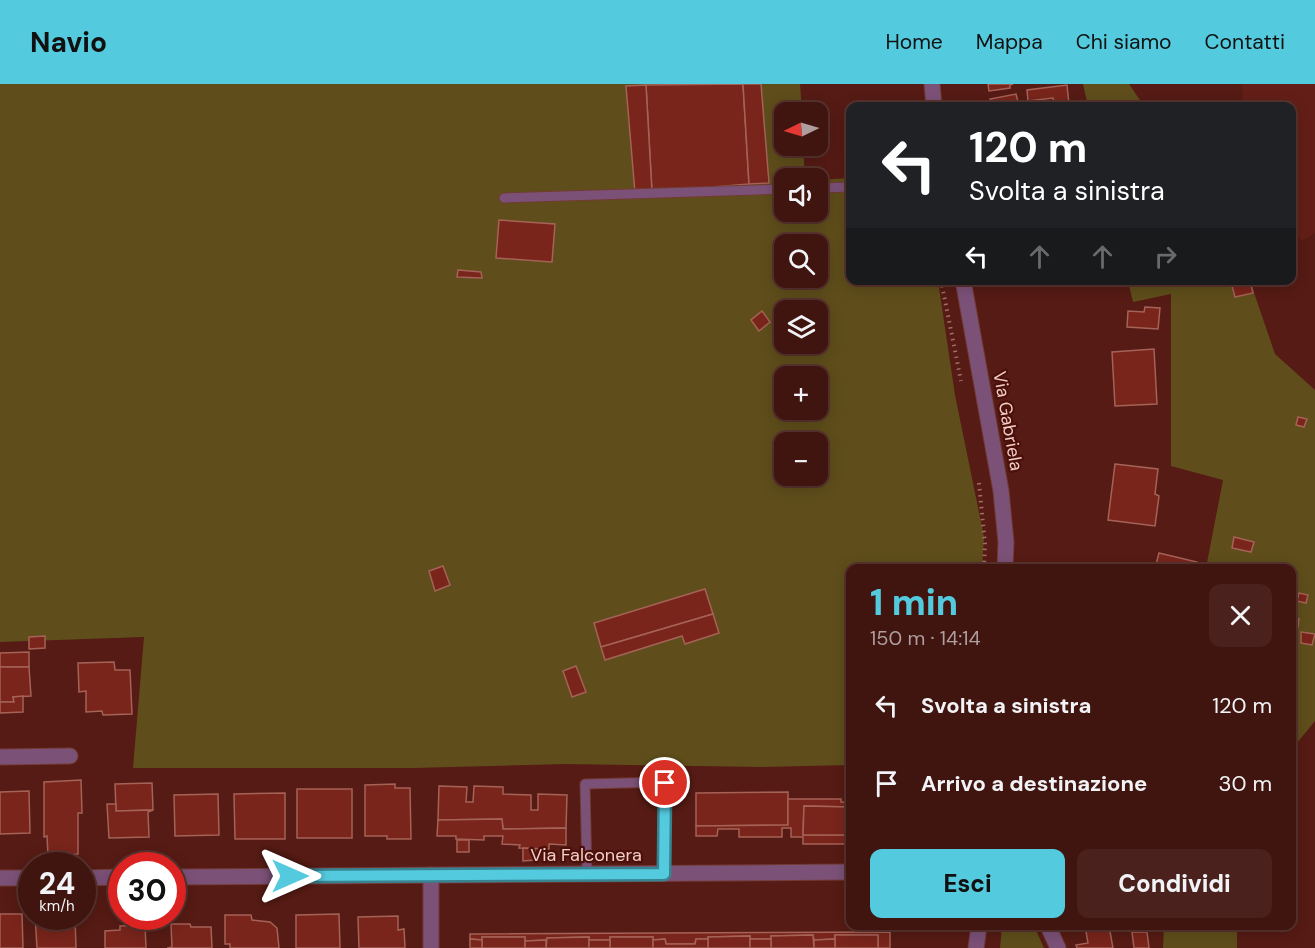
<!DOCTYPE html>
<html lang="it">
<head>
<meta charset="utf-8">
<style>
	body { margin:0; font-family:"DM Sans",sans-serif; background:#4b211d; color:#f1f3f6; height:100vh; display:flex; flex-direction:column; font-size:22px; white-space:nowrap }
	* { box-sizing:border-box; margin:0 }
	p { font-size:20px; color:#ae9e9e }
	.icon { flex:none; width:33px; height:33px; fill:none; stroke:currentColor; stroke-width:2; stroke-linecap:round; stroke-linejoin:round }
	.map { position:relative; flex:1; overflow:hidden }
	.details { position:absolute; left:846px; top:480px; width:450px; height:366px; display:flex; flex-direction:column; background:#40140f; border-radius:12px; box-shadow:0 3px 15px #0003,0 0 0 2px #59332f }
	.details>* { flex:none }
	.hud { position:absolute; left:846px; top:18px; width:450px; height:183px; border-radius:12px; box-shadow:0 3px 15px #0003,0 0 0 2px #59332f; background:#202124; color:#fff; overflow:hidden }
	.needle { width:39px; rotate:265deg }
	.buttons { position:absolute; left:774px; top:18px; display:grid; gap:12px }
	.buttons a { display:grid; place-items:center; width:54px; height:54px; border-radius:12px; background:#40140f; box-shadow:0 3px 15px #0003,0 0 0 2px #59332f; font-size:30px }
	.speed { position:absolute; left:18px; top:768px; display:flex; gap:12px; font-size:30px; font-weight:700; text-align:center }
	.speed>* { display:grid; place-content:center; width:78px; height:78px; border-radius:50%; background:#40140f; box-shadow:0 3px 15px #0003,0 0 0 2px #59332f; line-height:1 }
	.speed small { font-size:15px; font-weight:400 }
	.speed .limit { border:9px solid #d22; background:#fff; color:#111 }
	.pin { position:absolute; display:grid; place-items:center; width:51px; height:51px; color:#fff; margin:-26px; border:3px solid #fff; border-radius:50%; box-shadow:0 2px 6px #0007 }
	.me { position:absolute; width:66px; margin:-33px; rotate:90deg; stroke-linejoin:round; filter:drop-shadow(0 0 4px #0008) }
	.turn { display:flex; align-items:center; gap:21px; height:126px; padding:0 24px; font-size:27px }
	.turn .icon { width:78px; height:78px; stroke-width:2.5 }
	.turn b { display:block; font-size:42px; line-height:51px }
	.lanes { display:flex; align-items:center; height:57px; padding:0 24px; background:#0003; justify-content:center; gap:30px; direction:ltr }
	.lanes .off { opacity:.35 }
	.round { display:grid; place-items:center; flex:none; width:63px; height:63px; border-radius:12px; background:#4b211d }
	.overview { display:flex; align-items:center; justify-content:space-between; height:102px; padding:0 24px }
	h1 { font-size:36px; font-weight:800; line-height:45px; color:#54cade }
	.button { display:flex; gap:12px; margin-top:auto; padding:12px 24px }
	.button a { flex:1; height:69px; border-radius:12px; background:#54cade; color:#111; font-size:24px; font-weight:800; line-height:69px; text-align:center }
	.button a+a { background:#4b211d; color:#f1f3f6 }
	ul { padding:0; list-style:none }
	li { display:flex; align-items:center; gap:18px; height:78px; padding:0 24px }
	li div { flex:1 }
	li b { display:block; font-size:22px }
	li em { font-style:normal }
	header { display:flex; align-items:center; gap:36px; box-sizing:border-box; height:84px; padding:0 30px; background:#54cade; color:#111 }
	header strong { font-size:28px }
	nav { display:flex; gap:33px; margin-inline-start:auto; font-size:21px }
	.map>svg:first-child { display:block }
	.built { fill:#631f17 }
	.green { fill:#5f4e1b; fill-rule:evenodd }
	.building { fill:#79251b; stroke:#a56257; stroke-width:1.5 }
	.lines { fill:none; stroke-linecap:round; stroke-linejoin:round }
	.lane-casing { stroke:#723b34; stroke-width:11 }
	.street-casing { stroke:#723b34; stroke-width:17 }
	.path { stroke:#a06f68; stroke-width:4; stroke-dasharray:1.5 4.5; stroke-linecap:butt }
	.lane { stroke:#7c5178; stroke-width:9 }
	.street { stroke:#7c5178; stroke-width:15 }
	.route-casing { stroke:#378390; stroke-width:15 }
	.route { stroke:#54cade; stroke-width:10 }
	.labels { text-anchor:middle; stroke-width:4.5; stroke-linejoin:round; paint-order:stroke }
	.street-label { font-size:18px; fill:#f3cdc6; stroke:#4a1009 }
</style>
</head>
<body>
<header>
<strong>Navio</strong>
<nav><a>Home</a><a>Mappa</a><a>Chi siamo</a><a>Contatti</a></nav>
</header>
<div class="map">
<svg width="1315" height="864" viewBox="0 0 1315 864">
	<rect width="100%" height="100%" fill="#561b14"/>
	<path class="built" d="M1242 0H1315V149L1302 157 1292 147V22H1243Z"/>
	<g class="green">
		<path d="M0 0H800L802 28H784V62H803L805 94H784V128H818V96L850 94V196L938 197 955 311 984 453 982 484H850V681L761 683 564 680 413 684H133L144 553 0 558ZM784 160H818V194H784ZM784 226H818V260H784ZM784 292H818V326H784ZM784 358H818V392H784Z"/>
		<path d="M1083 0H1129L1144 22H1088Z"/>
		<path d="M1128 197H1250L1275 270 1315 306V637L1292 665V484H1206L1223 396 1171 382V210L1133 218Z"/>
		<path d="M1002 842H1034L1044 864H1000Z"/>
		<path d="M1164 842H1237V864H1163Z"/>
	</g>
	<g class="building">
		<path d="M743 0 749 100 652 108 646 1Z"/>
		<path d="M743 0H761L769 99 749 100Z"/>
		<path d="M988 0H1013L1010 1V4L989 7Z"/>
		<path d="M646 1 652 108 635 109 626 2Z"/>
		<path d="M1067 1 1069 20 1055 22 1053 14 1028 17 1027 6Z"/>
		<path d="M1016 10 1019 22H992L990 15Z"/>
		<path d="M499 136 555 140 552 178 496 174Z"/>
		<path d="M458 186 481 188 482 194 457 193Z"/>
		<path d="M1239 196H1250L1253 209 1235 213 1231 198Z"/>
		<path d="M1145 223 1160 224 1158 245 1127 243 1128 227 1144 228Z"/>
		<path d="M762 227 770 238 759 247 751 236Z"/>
		<path d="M1154 265 1157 320 1115 322 1112 268Z"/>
		<path d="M1298 333 1307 335 1304 343 1296 341Z"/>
		<path d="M826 372 829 385 818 389V374Z"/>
		<path d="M1115 380 1158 385 1155 410 1159 412 1155 442 1108 436Z"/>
		<path d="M1234 453 1254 458 1251 468 1232 464Z"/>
		<path d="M1159 469 1197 478 1195 484H1155Z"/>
		<path d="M443 482 450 501 435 507 429 487Z"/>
		<path d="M705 505 713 530 601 563 594 539Z"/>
		<path d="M1299 509 1308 511 1306 519 1297 517Z"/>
		<path d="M713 530 719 549 685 560 682 552 605 576 601 563Z"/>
		<path d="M1292 534 1299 535 1298 543 1292 542Z"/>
		<path d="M1301 548 1315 550 1312 561 1301 559Z"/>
		<path d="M45 552V564L29 565V553Z"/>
		<path d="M29 568V583H0V569Z"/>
		<path d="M114 578 115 586H130L132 630 103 631 102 627 86 628V607L79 608 78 579Z"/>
		<path d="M576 582 586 608 572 613 563 587Z"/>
		<path d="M0 583H29L31 612 13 613 14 618H0Z"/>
		<path d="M23 612V628L0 629V618H14L13 613Z"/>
		<path d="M81 696 82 729H78V770L48 771 47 752 44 753V698Z"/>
		<path d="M152 699 153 726 116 727 115 700Z"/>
		<path d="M395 700V704H410L411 755H387V752H365V701Z"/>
		<path d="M439 702 467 703 466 718H473L474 702 503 703V710L531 711V726H538V710L567 711 566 744 503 745 502 735 438 736Z"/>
		<rect x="297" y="705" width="55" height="49"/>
		<path d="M29 707 30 749 0 750V708Z"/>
		<path d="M788 708V741L696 742V709Z"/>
		<path d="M285 709V755H235L234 710Z"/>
		<path d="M218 710 219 751 175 752 174 711Z"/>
		<path d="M788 715H841V718H850V723L804 722 803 751H850V760H803V753H791V744H782V753H739V745H718L717 752H696V742L788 741Z"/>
		<path d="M107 720H116V727L153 726 148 728 149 753 109 754Z"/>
		<path d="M804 722 850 723V751H803Z"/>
		<path d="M502 735 503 745 566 744V761L549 760V765L519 764 520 761 502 760 503 752H484V756L456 755V752H437L438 736Z"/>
		<rect x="457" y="756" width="12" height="12"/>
		<path d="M523 764 535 765V776L523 777Z"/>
		<path d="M0 830H22L23 864H0Z"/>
		<path d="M339 830 340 864H296V831Z"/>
		<path d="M225 831H251L252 836 270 838 277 844 279 864H230V860H225Z"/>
		<path d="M35 832H75L76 864H37Z"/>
		<path d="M398 832V846L404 845 405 864H359L358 833Z"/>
		<path d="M171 840H190L191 843H211L212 864H167L172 863Z"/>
		<path d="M145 841 146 864H105V847L120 846V842Z"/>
		<path d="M1085 842H1109L1113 864H1077L1076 861 1088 859Z"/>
		<path d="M890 848V864H878V851H835V855L814 856 813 851 771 852V855H750V852L708 853V855H696L695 860H666L665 855 653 856V853H610V856H589V853L547 854 546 856 525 857V853H482V856L470 855V850Z"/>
		<path d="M1132 848H1147L1149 864H1134Z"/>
		<path d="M813 851 814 864H771V852Z"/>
		<rect x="835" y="851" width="43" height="13"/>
		<path d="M750 852V864H708V853Z"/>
		<rect x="482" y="853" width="43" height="11"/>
		<path d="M589 853V864H546L547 854Z"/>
		<rect x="610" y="853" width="43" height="11"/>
		<path d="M470 855 482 856V864H470Z"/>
		<path d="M665 855 666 860H695L696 855H708V864H653V856Z"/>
		<rect x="750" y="855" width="21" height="9"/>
		<path d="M835 855V864H814V856Z"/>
		<path d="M546 856V864H525V857Z"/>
		<rect x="589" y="856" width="21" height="8"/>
	</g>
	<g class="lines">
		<g class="lane-casing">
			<g id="lane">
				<path d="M818 104 850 103"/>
				<path d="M504 114 784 105"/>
				<path d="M587 790 585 700 665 698 664 790"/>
			</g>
		</g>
		<g class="street-casing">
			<g id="street">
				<path d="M932 0 934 22"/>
				<path d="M963 196 1001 407 1006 458 1005 484"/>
				<path d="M0 673 70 672"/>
				<path d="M431 791V864"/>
				<path d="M172 793 850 788"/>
				<path d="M0 794H32"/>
				<path d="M82 794 122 793"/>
				<path d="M1048 842 1058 864"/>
				<path d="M976 864 979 842"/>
			</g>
		</g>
		<g class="path">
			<path d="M941 196 961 297"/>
			<path d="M979 399 985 460 984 484"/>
		</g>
		<use href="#lane" class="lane"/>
		<use href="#street" class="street"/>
	</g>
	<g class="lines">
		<g class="route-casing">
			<path id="route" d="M290 792 664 790 665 699"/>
		</g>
		<use href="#route" class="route"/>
	</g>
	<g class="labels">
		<g class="street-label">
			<text transform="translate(1008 337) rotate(80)" y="6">Via Gabriela</text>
			<text x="586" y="777">Via Falconera</text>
		</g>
	</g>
</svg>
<div class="buttons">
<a><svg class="needle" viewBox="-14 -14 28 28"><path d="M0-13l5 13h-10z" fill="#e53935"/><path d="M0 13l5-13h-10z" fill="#ae9e9e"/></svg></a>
<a><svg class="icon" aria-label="sound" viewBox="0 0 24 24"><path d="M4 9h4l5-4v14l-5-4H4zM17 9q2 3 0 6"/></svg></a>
<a><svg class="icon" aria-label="search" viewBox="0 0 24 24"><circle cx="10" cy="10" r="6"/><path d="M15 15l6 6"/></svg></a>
<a><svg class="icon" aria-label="layers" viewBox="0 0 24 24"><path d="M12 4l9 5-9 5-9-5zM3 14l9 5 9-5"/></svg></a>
<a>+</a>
<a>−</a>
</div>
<div class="speed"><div>24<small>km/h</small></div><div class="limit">30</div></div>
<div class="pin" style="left:665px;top:699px;background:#d93025"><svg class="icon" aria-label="arrive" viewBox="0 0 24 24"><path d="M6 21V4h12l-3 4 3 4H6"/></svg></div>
<svg class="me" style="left:290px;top:792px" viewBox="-20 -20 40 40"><path d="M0-17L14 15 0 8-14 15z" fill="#54cade" stroke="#fff" stroke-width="4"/></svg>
<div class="hud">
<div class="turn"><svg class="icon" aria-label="left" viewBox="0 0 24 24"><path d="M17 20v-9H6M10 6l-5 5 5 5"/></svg><div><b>120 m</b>Svolta a sinistra</div></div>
<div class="lanes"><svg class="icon" aria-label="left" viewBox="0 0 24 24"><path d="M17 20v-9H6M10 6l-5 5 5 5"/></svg><svg class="icon off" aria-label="ahead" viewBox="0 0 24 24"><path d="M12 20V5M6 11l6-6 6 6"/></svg><svg class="icon off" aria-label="ahead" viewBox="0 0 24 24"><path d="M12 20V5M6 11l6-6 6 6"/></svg><svg class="icon off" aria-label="right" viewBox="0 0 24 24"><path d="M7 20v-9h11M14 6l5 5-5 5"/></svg></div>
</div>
<section class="details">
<div class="overview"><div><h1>1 min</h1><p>150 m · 14:14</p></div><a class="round"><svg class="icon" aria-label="close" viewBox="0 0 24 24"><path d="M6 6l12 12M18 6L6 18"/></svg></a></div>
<ul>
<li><svg class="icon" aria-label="left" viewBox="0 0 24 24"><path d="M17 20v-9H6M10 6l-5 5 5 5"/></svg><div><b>Svolta a sinistra</b></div><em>120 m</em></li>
<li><svg class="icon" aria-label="arrive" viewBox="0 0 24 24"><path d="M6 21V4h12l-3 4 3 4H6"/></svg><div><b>Arrivo a destinazione</b></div><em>30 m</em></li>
</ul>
<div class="button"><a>Esci</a><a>Condividi</a></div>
</section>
</div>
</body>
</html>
